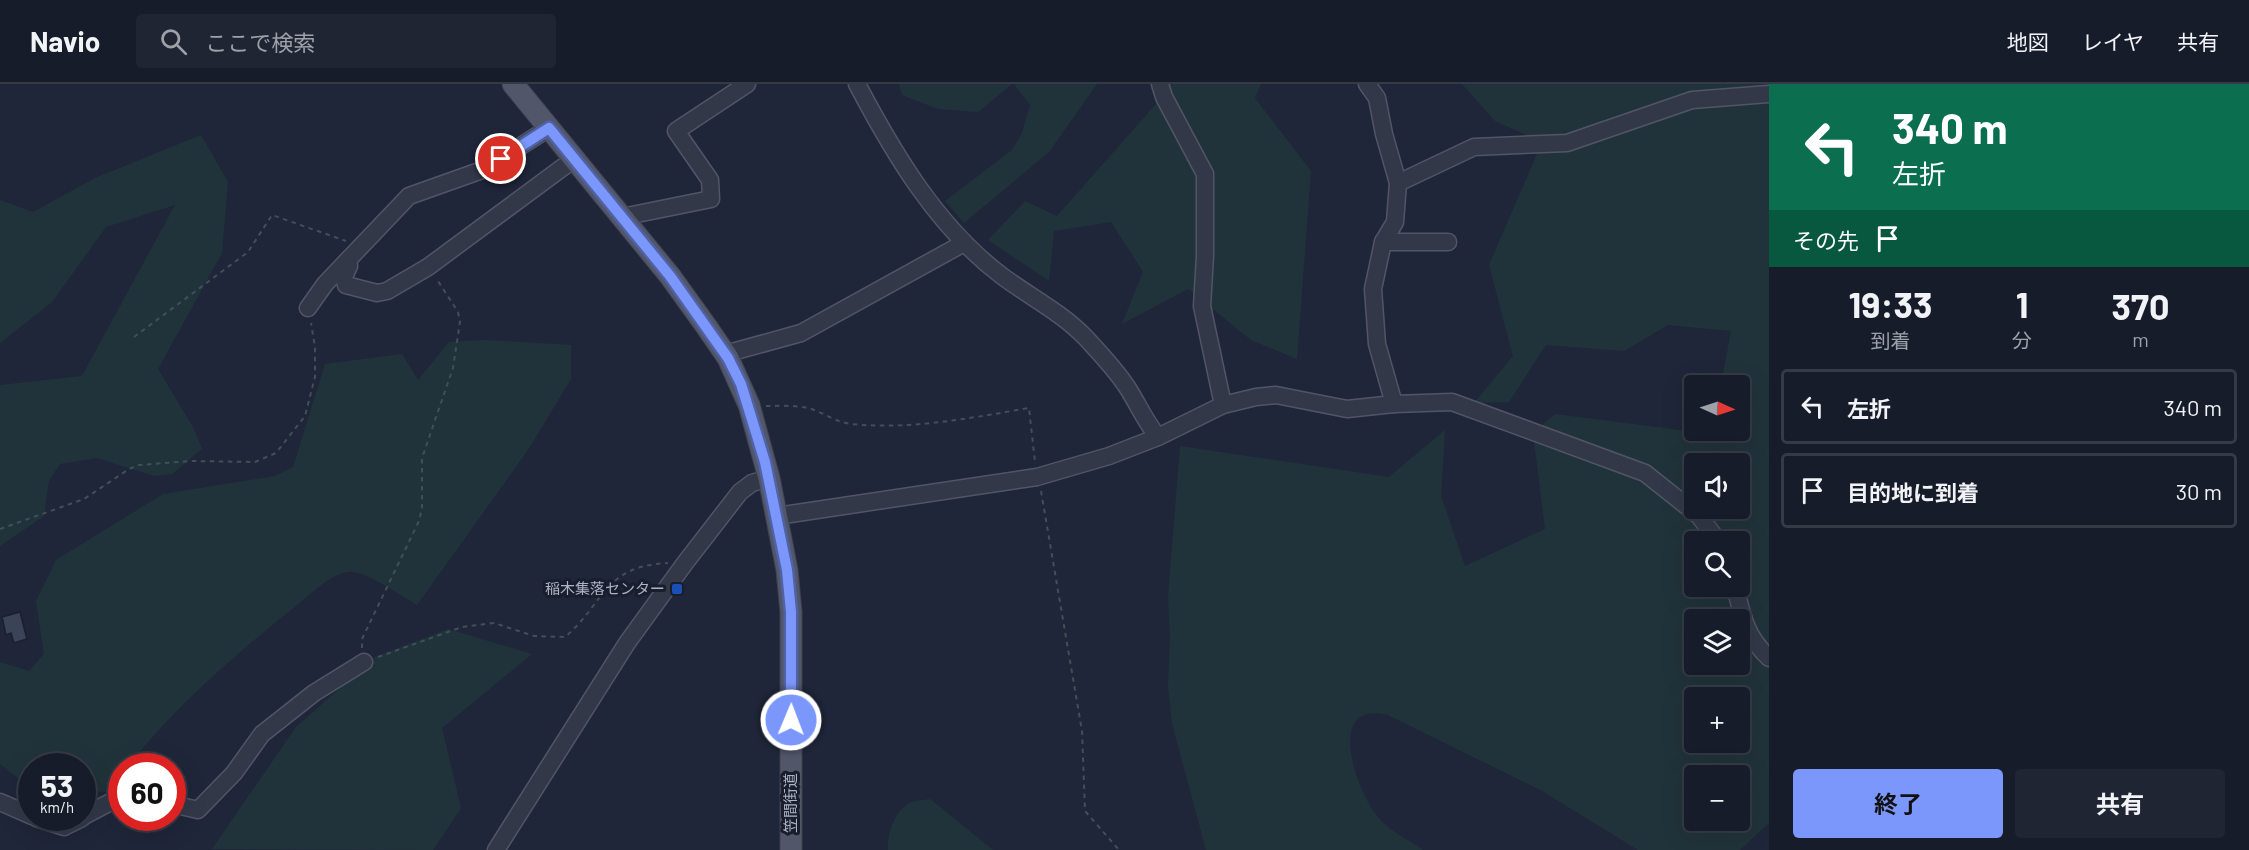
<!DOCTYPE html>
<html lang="ja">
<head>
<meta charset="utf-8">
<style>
	body { margin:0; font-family:Barlow,"Noto Sans JP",sans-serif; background:#202533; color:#f1f3f6; height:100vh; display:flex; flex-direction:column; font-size:22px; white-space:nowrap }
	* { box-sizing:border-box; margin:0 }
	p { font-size:20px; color:#9ea1a9 }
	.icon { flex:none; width:33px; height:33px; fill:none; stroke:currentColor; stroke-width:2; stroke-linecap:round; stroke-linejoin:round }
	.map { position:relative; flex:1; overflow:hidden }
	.drawer { display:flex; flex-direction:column; background:#171c2b; width:480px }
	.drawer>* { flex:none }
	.hud { background:#0b6e4f; color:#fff; overflow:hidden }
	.needle { width:39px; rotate:93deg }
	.buttons { position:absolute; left:1684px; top:291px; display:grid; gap:12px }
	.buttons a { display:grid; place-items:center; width:66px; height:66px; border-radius:6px; background:#171c2b; box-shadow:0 6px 24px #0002,0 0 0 2px #363a47; font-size:30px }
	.speed { position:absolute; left:18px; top:669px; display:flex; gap:12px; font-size:30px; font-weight:700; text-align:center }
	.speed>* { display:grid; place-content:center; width:78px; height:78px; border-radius:50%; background:#171c2b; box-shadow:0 6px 24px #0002,0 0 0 2px #363a47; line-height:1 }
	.speed small { font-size:15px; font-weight:400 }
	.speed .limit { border:9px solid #d22; background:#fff; color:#111 }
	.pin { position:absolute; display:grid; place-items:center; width:51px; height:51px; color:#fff; margin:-26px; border:3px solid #fff; border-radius:50%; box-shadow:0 2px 6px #0007 }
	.me { position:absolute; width:66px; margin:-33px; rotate:1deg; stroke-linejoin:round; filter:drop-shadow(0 0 4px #0008) }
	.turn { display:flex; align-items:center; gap:21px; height:126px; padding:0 24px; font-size:27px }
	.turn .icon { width:78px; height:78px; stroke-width:2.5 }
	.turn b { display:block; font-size:42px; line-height:51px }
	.then { display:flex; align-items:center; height:57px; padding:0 24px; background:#0003; gap:12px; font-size:22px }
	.eta { display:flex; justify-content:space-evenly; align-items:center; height:102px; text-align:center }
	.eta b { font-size:36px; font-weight:700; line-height:42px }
	.primary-button { display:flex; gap:12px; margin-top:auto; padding:12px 24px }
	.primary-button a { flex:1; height:69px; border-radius:6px; background:#7c97fc; color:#111; font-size:24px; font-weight:700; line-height:69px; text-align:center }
	.primary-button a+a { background:#202533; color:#f1f3f6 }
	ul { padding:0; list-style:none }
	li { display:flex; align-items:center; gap:18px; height:75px; margin:0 12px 9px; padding:0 12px; border:3px solid #363a47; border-radius:6px }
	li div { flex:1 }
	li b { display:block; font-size:22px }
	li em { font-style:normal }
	header { display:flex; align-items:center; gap:36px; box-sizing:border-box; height:84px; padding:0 30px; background:#171c2b; border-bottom:2px solid #363a47 }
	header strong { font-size:28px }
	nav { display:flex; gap:33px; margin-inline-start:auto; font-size:21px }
	.search { width:420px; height:54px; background:#202533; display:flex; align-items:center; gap:15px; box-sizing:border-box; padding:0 21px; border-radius:6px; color:#9ea1a9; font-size:22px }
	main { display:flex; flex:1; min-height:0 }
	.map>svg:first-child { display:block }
	.green { fill:#21333a; fill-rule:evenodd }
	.building { fill:#3b4359; stroke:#1b1f2f; stroke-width:1.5 }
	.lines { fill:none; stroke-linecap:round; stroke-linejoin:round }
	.minor-casing { stroke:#515567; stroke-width:19 }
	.major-casing { stroke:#3d4153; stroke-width:23 }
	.path { stroke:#3f5057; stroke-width:2; stroke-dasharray:4.5 4.5; stroke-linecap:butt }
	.minor { stroke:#333849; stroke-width:16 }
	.major { stroke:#515769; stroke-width:21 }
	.route-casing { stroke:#5162a4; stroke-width:15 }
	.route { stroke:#7c97fc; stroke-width:10 }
	.transit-dot { fill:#1a4fb4; stroke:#191e2d; stroke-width:2 }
	.labels { text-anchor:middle; stroke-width:6; stroke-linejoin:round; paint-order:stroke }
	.poi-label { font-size:15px; fill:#adb2c6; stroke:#191e2d; text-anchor:end }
	.street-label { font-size:15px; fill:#adb2c6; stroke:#191e2d }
</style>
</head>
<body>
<header>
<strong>Navio</strong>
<div class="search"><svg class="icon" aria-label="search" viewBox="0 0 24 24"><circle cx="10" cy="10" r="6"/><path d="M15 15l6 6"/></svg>ここで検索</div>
<nav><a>地図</a><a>レイヤ</a><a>共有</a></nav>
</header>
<main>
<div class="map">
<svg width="1769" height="766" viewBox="0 0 1769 766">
	<rect width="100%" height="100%" fill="#1f2639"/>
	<g class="green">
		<path d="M899 0H1012L978 28 938 25 902 11Z"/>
		<path d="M1014 0H1097L1049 68 964 139 945 117 1012 66 1022 49 1030 21Z"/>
		<path d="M1156 0H1261L1255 14 1311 87 1297 275 1251 256 1188 205 1122 240 1143 188 1111 138 1054 147 1049 197 988 156 1025 117 1057 132 1156 20Z"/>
		<path d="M1462 0H1769V739L1740 766H1638L1542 707 1388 631C1323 615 1357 709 1378 733 1389 747 1409 756 1423 766H1206L1172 639 1168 602 1170 553 1168 513 1180 362 1389 393 1445 346 1441 412 1465 482 1545 445 1533 349 1555 330 1711 350 1712 347 1740 346V302L1721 301 1731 247 1668 241 1624 267 1546 261 1509 318 1474 319 1513 272 1489 181 1542 58 1495 37ZM1695 380H1740V424H1695ZM1695 458H1740V502H1695ZM1695 536H1740V580H1695ZM1695 614H1740V658H1695ZM1695 692H1740V736H1695Z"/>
		<path d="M201 51 228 98 222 169 158 285 194 345 202 365 172 390 154 392 97 374 60 380 49 396 44 432 0 462V301L82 292 175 121 106 143 52 218 0 259V116L33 128 95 94Z"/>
		<path d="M486 256 571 261V295L528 366 417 521C401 512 364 485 347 488 328 492 311 510 297 521 237 569 176 621 128 682H122L121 691 108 708 83 707 82 682H32L31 704 0 680V578L29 587 44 570 36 517 56 476 163 410 275 392 293 383 325 280 402 270 418 296 449 258Z"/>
		<path d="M448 545 532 570 442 644 461 724 433 766 212 765 296 643 375 573Z"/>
		<path d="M930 715 993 766H888C887 748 896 722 915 717 920 716 926 716 930 715Z"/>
	</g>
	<path class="building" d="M20 528 27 555 14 559 11 549 6 551 2 533Z"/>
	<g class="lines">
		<g class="minor-casing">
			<g id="minor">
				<path d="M857 0C894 70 937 143 1002 192 1030 213 1061 228 1086 254 1100 269 1116 286 1127 303 1138 320 1145 337 1158 353"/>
				<path d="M1160 0 1164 13 1205 90V172L1202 222 1223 321"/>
				<path d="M1367 0 1377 14 1384 50 1398 99 1395 138 1383 158 1373 205 1377 260 1394 320"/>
				<path d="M1398 99 1474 63 1567 59 1692 16 1769 10"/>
				<path d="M622 133 711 115 710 96 676 47 747 0"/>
				<path d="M1383 158H1448"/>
				<path d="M348 176 349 182 344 193 346 201 377 209 387 207 428 183 574 75"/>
				<path d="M308 224 325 200 409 112 485 85 549 44"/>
				<path d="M725 270 801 249 964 159"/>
				<path d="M777 432 1037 393 1109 372 1158 353 1223 321 1256 313 1276 311 1347 325 1394 320 1452 318 1645 389 1699 432 1719 458"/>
				<path d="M1735 502C1743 534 1745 551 1769 574"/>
				<path d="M0 718 32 732"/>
				<path d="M172 720 198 726 234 689 262 650 314 609 364 578"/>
				<path d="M82 733 122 712"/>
				<path d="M36 734 64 743 82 734"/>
				<path d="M496 766 627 559 685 479 740 408 752 399 769 394"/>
			</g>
		</g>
		<g class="major-casing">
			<path id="major" d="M513 0 670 192 706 242 728 274 749 321 769 394 787 486 791 528V766"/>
		</g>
		<g class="path">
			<path d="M134 253 248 168 272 131 346 157"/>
			<path d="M766 322C780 322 795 321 808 324 823 328 835 338 851 340 911 346 970 334 1029 324L1035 378"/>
			<path d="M1041 407 1082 647 1085 727 1119 766"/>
			<path d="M0 445 84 415 129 385 139 381 191 377 255 378 276 369 305 332 315 293V263L311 239"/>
			<path d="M362 564V555L419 437 422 424V374L453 284 460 238 458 228 436 194"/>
			<path d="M378 573 462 543 494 539 534 552 565 553C605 519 603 482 668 479"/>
		</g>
		<use href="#minor" class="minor"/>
		<use href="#major" class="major"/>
	</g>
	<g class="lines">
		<g class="route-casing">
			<path id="route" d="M501 75 549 44 670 192 728 274 741 300 765 378 787 486 791 528V636"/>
		</g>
		<use href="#route" class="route"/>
	</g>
	<rect class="transit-dot" x="671" y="499" width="12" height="12" rx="3"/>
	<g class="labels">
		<g class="poi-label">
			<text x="665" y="510">稲木集落センター</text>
		</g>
		<g class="street-label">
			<text transform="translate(791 719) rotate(-90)" y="5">笠間街道</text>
		</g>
	</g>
</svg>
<div class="buttons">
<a><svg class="needle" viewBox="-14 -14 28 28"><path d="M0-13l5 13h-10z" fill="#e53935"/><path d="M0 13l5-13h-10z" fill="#9ea1a9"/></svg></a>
<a><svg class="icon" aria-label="sound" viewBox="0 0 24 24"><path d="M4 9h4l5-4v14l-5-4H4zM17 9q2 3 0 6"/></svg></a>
<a><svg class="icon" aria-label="search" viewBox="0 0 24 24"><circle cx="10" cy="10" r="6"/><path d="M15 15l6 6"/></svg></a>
<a><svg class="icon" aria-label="layers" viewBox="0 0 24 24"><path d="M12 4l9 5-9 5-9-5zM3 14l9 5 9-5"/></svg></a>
<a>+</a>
<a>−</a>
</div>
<div class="speed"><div>53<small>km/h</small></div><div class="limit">60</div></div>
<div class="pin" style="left:501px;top:75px;background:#d93025"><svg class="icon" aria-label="arrive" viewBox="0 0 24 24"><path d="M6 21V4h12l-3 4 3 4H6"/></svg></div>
<svg class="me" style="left:791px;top:636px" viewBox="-20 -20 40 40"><circle r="17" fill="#7c97fc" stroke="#fff" stroke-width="3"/><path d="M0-11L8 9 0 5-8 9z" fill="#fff"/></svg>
</div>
<section class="drawer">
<div class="hud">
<div class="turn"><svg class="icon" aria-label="left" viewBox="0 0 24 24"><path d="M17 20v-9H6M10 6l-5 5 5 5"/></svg><div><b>340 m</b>左折</div></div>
<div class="then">その先<svg class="icon" aria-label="arrive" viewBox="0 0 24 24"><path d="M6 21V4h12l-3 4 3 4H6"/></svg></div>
</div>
<div class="eta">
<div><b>19:33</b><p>到着</p></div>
<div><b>1</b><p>分</p></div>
<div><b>370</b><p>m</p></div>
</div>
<ul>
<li><svg class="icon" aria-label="left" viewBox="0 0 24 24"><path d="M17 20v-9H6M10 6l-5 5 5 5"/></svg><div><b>左折</b></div><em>340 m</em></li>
<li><svg class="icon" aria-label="arrive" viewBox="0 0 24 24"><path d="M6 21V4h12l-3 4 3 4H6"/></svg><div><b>目的地に到着</b></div><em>30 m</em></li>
</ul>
<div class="primary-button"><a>終了</a><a>共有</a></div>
</section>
</main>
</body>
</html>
